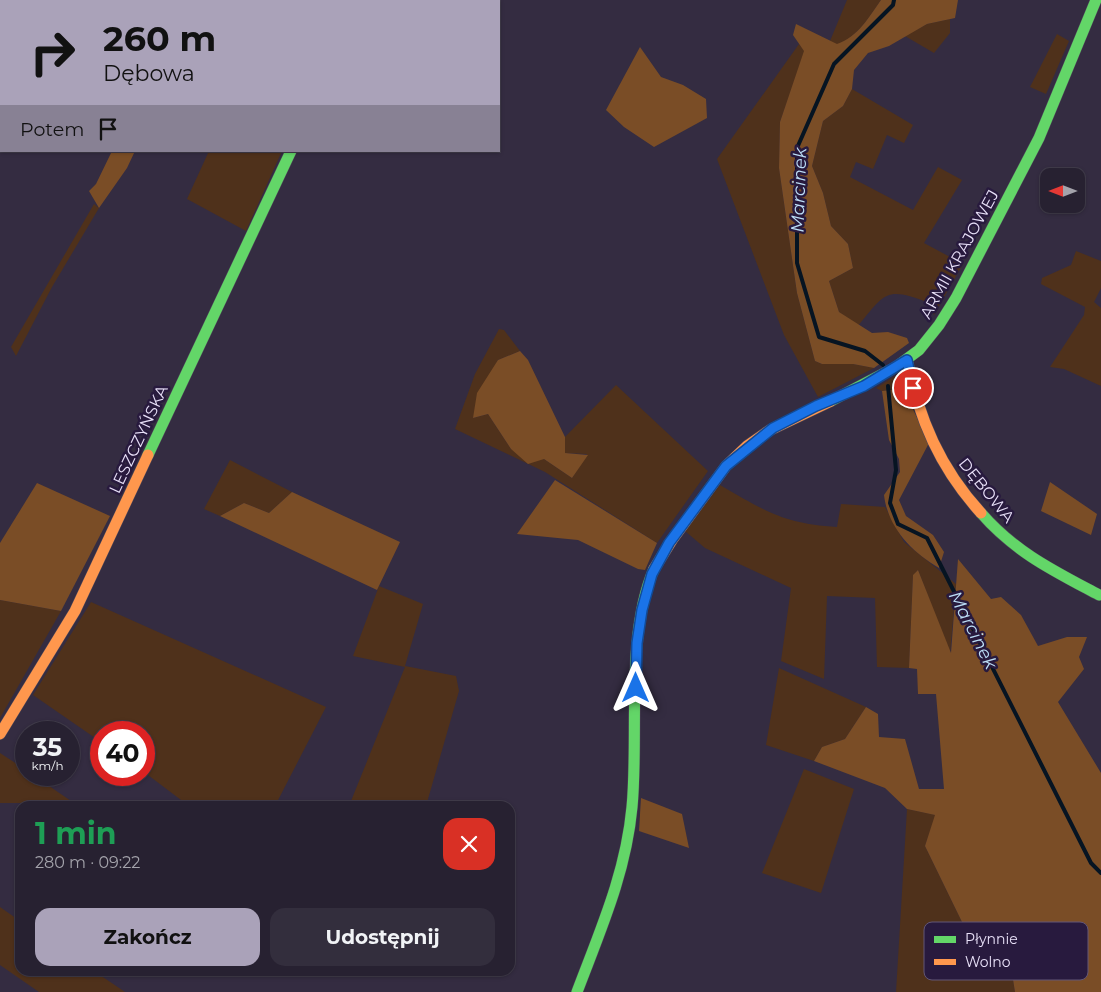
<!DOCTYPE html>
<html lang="pl">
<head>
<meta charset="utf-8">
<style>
	body { margin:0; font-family:Montserrat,sans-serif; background:#332e3d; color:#f1f3f6; height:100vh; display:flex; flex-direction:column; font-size:19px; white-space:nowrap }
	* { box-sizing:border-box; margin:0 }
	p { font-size:16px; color:#a4a3ab }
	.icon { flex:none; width:28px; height:28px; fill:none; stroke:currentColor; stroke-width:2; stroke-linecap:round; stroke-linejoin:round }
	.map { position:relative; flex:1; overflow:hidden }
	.drawer { position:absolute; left:15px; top:801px; width:500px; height:175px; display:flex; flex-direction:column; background:#272131; border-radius:15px; box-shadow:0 1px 4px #0004,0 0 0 1px #433e4d }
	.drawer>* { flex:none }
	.hud { position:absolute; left:0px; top:0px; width:500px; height:152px; box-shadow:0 1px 4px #0004,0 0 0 1px #433e4d; background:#aaa2b9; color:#111; overflow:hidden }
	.needle { width:32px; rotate:270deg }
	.controls { position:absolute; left:1040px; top:168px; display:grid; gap:10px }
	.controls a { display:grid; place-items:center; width:45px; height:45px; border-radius:10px; background:#272131; box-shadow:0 1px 4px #0004,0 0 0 1px #433e4d; font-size:25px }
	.speed { position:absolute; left:15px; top:721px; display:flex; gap:10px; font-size:25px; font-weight:700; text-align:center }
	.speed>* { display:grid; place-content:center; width:65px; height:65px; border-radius:50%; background:#272131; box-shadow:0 1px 4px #0004,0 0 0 1px #433e4d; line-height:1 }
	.speed small { font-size:12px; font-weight:400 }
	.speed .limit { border:8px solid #d22; background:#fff; color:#111 }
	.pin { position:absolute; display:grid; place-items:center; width:42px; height:42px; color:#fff; margin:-21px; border:2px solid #fff; border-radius:50%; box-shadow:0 1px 5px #0007 }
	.me { position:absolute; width:55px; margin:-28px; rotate:0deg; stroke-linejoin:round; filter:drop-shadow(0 0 4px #0008) }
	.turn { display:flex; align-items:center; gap:18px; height:105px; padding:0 20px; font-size:22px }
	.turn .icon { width:65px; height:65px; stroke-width:2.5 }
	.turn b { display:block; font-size:35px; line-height:42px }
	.then { display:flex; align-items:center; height:48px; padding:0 20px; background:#0003; gap:10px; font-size:19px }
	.round { display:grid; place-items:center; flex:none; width:52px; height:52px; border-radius:15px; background:#332e3d }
	.head { display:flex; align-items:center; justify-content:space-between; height:85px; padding:0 20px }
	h1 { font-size:30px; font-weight:700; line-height:38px; color:#1e9e55 }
	.primary-button { display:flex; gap:10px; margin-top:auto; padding:10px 20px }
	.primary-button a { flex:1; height:58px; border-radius:15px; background:#aaa2b9; color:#111; font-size:20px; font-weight:700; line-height:58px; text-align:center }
	.primary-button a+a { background:#332e3d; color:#f1f3f6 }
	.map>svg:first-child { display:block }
	.green { fill:#4f311b }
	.forest { fill:#7a4d26 }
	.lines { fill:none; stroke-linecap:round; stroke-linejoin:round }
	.stream { stroke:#061422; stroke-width:4 }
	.street-casing { stroke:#4e4759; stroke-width:12 }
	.fast-casing { stroke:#4e4759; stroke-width:12 }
	.slow-casing { stroke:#4e4759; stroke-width:12 }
	.street { stroke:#67636e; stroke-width:11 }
	.fast { stroke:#63d668; stroke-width:11 }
	.slow { stroke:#ff974d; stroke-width:11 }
	.route-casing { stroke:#114b97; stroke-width:12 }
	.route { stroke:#1a73e8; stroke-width:9 }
	.labels { text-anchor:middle; stroke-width:5; stroke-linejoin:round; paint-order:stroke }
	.street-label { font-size:16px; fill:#e9e1f9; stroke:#281a3e }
	.water-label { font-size:18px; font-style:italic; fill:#bcddf6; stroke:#281a3e }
	.key { fill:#281a3e; stroke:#625676; stroke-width:1 }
	.key-label { font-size:14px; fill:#e9e1f9 }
</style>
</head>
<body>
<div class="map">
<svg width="1101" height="992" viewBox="0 0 1101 992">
	<rect width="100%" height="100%" fill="#342c41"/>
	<g class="green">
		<path d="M847 0H881C869 18 858 36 837 45L830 41Z"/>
		<path d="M950 19V33L934 53 905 36 927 24Z"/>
		<path d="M1057 34 1069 41 1046 94 1030 87Z"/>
		<path d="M799 44 805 51 780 122 779 168 797 293 815 361 822 364H853L874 368 818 397 784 335 717 159Z"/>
		<path d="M852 89 913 125 904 143 887 135 873 169 856 162 850 177 913 210 938 167 962 180 924 243 963 264 934 315 929 303C886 286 885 293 858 326L839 312 829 281 853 268 848 244 831 226 823 193 812 166 823 121 843 106Z"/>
		<path d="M209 151H282L246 231 187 199Z"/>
		<path d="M94 204 99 208 52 287 16 356 11 347Z"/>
		<path d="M1076 251 1101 261V288L1094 302 1101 308V386L1064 369 1050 367 1084 315 1085 307 1041 284 1042 278 1071 265Z"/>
		<path d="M499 329 504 330 520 351 498 360 473 418 488 414 511 449 544 459 572 478 587 454 565 453V437L616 385 708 471 657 543 545 472 455 429 475 374Z"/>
		<path d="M897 375H901L906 382 910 403 899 389 882 391 876 388Z"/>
		<path d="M230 460 292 492 269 513 244 503 220 516 204 509Z"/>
		<path d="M720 485C765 511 784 524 837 527L841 504 885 507 904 542 956 584 950 654 918 570 913 576 909 668 877 667 875 598 827 596 824 679 781 661 791 588 705 548 685 531Z"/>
		<path d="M379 586 423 604 405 666 456 676 459 691 426 806H349L405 667 353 656Z"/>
		<path d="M0 600 61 611 0 718Z"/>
		<path d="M91 602 326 707 275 806H189L144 772V732H101V742L33 695Z"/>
		<path d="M779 668 866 707 845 739 822 747 814 761 766 745Z"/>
		<path d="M0 753 26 770V775H33L74 803H0Z"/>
		<path d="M804 769 854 789 821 893 762 873Z"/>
		<path d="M907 809 936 815 925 846 962 922 1012 973 1015 992H896Z"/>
		<path d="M0 907 20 921V971H94L125 992H39L0 965Z"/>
	</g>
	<g class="forest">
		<path d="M881 0H958L955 18 927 24 889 46 868 53 854 70 852 89 843 106 823 121 812 166 823 193 831 226 848 244 853 268 829 281 839 312 872 333 888 332 907 338 909 343 874 368 853 364H822L815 361 797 293 779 168 780 122 804 51 793 35 796 24 837 44C858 37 869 17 881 0Z"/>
		<path d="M640 47 661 77 683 85 706 99 707 118 654 147 624 127 606 110Z"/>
		<path d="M112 151H135L127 168 99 208 89 191 96 184Z"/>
		<path d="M520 351 528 360 565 437V453L588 455 572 478 544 459 528 464 511 449 488 414 473 418 477 393 498 360Z"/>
		<path d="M899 389 910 403 929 443 899 500 906 516 933 535 944 552 939 568C912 552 888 528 884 495L900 472 899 459 889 440 882 391Z"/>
		<path d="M555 480 657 543 645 570 638 569 578 540 517 534Z"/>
		<path d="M1050 482 1097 514 1091 535 1041 511Z"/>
		<path d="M37 483 110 516 61 611 0 600V543Z"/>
		<path d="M292 492 400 542 377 590 220 516 244 503 269 513Z"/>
		<path d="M958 559 991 599 1001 597 1021 615 1038 646 1067 637H1087L1079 657 1084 669 1058 702 1101 773V992H1015L1012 973 962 922 925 846 935 815 907 809 885 788 814 761 822 747 845 739 866 707 878 714 879 737 905 739 919 789H944L936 694H918L917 669 909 668 913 575 918 570 951 653Z"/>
		<path d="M641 798 682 814 689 848 639 831Z"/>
	</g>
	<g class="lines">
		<g class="stream">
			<path d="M883 365 865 351 819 337 797 263V148L834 64 893 5 894 0"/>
			<path d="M888 386 896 470 890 503 898 524 927 538 1091 863 1101 873"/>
		</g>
		<g class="street-casing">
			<path id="street" d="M366 1V0"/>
		</g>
		<g class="fast-casing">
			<g id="fast">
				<path d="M831 401 896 367 919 350 939 325 956 298 1039 138 1096 0"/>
				<path d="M148 455 291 151"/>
				<path d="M981 513C1016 553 1054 571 1099 595"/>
				<path d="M577 992C600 931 626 873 632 807 639 734 625 636 654 569"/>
			</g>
		</g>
		<g class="slow-casing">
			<g id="slow">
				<path d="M907 360C919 419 940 468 981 513"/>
				<path d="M654 569 672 540 726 466 747 446 770 430 831 401"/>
				<path d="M0 734 75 611 148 455"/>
			</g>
		</g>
		<use href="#street" class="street"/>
		<use href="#fast" class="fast"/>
		<use href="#slow" class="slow"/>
	</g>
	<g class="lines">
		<g class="route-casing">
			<path id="route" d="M636 688 637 643 642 610 652 574 669 543 726 466 773 428 816 406 864 386 907 360 913 388"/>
		</g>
		<use href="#route" class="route"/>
	</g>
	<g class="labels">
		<g class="street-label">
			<text transform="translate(959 254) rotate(-61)" y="6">ARMII KRAJOWEJ</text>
			<text transform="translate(138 439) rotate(-65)" y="6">LESZCZYŃSKA</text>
			<text transform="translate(987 490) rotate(51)" y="6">DĘBOWA</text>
		</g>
		<g class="water-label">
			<text transform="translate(799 190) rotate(-88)" y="6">Marcinek</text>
			<text transform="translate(973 630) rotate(63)" y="6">Marcinek</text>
		</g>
	</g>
	<rect x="924" y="922" width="164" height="58" rx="8" class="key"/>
	<rect x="934" y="936" width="22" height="7" fill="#63d668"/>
	<rect x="934" y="959" width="22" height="6" fill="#ff974d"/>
	<g class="key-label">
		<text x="965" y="944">Płynnie</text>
		<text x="965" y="967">Wolno</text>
	</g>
</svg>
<div class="controls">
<a><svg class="needle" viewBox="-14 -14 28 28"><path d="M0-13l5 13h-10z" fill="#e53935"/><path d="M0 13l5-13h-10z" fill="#a4a3ab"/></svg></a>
</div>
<div class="speed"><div>35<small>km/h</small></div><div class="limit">40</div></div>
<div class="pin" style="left:913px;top:388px;background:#d93025"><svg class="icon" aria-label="arrive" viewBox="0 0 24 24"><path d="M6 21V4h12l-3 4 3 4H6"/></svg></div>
<svg class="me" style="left:636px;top:688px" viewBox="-20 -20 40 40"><path d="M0-17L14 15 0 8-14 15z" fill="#1a73e8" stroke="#fff" stroke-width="4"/></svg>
<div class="hud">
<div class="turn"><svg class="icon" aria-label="right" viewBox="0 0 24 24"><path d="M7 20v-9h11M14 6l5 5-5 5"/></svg><div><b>260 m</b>Dębowa</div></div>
<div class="then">Potem<svg class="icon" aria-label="arrive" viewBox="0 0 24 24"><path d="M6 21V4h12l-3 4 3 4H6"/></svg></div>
</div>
<section class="drawer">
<div class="head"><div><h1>1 min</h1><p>280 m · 09:22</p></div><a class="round" style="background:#d93025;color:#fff"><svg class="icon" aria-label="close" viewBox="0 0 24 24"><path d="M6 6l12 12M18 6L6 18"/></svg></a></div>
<div class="primary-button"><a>Zakończ</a><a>Udostępnij</a></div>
</section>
</div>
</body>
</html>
